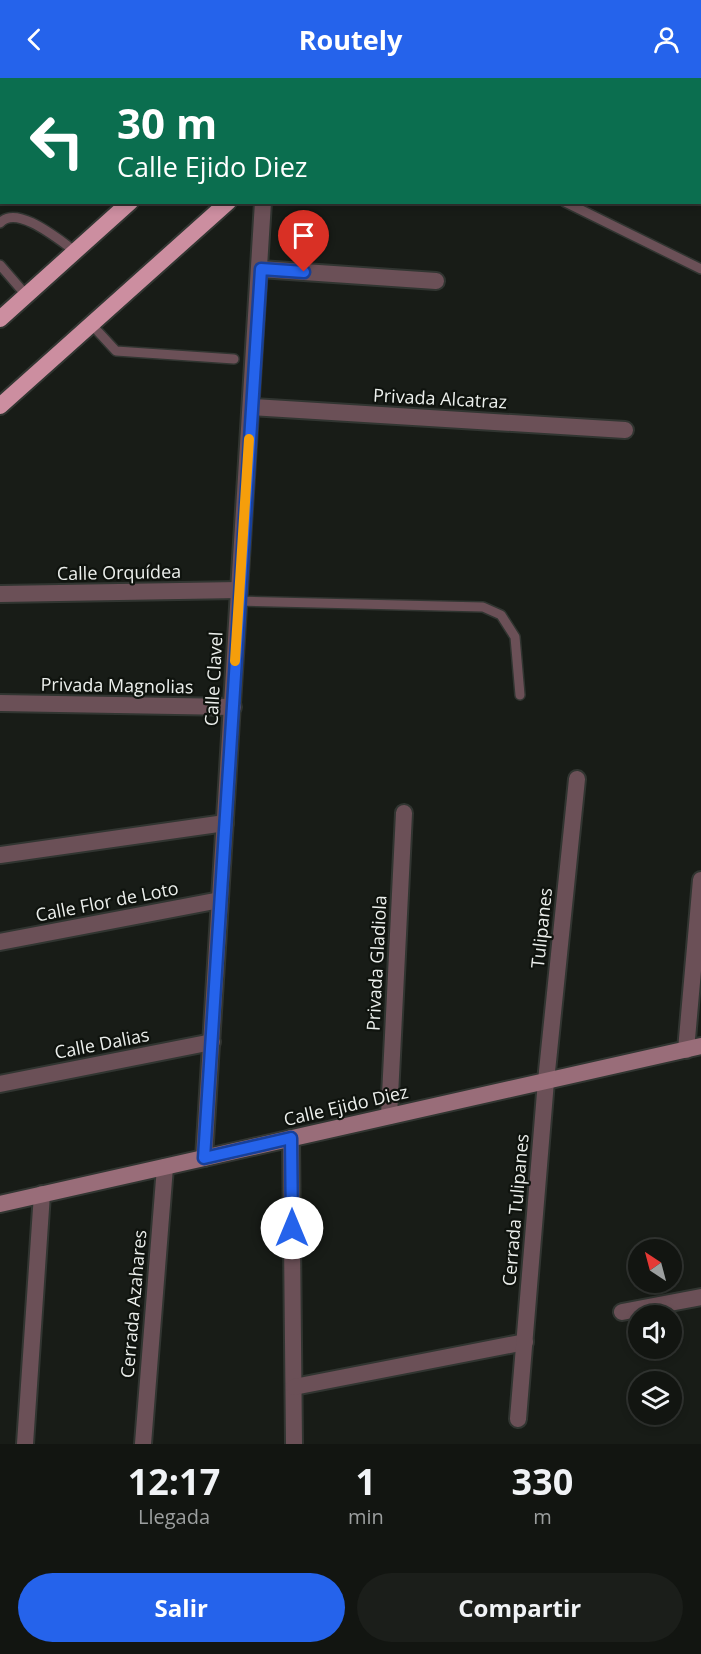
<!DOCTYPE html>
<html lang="es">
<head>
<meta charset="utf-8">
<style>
	body { margin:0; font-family:"Open Sans",sans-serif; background:#1b1e1a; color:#f1f3f6; height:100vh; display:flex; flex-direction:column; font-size:22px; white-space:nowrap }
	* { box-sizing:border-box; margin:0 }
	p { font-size:20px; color:#9c9f9f }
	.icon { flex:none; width:33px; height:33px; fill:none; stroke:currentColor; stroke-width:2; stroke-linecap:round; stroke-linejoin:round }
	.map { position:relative; height:1366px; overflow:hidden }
	.drawer { display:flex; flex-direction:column; background:#121511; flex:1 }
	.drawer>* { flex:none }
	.hud { position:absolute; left:0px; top:0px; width:702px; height:126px; box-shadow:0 3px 9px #0003,0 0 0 2px #313431; background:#0b6e4f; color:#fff; overflow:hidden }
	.needle { width:39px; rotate:324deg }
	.tools { position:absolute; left:628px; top:1161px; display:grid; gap:12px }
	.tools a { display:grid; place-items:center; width:54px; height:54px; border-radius:50%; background:#121511; box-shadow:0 3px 9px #0003,0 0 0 2px #313431; font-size:30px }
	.pin { position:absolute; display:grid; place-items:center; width:51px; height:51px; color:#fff; margin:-62px -26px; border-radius:50% 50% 50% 0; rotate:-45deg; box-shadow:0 0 6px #0007 }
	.pin .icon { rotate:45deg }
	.me { position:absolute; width:66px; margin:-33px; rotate:0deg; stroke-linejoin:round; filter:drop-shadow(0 0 4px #0008) }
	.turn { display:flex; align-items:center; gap:21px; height:126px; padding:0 18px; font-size:27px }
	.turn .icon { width:78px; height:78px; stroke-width:2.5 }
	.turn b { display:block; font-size:42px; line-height:51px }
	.eta { display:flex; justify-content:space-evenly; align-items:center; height:102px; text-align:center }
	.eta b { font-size:36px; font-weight:700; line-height:42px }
	.primary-button { display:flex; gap:12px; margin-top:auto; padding:12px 18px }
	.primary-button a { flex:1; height:69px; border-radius:36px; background:#2563eb; color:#fff; font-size:24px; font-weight:700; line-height:69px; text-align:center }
	.primary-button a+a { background:#1b1e1a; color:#f1f3f6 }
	header { display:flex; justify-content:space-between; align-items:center; height:78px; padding:0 18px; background:#2563eb; color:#fff; font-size:27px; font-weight:700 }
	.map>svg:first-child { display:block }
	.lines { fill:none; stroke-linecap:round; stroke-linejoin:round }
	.service-casing { stroke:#313531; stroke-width:12 }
	.minor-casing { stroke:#313531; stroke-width:20 }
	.secondary-casing { stroke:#313531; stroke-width:20 }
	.trunk-casing { stroke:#313531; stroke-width:20 }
	.motorway-casing { stroke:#313531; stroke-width:21 }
	.service { stroke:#6b5057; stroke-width:9 }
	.minor { stroke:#6b5057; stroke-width:16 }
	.secondary { stroke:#996d79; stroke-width:16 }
	.trunk { stroke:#cc8ea0; stroke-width:16 }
	.motorway { stroke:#dd99ac; stroke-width:18 }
	.route-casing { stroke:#184099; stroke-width:15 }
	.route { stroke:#2563eb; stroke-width:10 }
	.slow { stroke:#f59e0b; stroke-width:10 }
	.labels { text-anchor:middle; stroke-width:4.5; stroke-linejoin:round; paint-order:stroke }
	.street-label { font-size:18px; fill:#ecefec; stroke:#0f130e }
</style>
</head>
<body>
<header><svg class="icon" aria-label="back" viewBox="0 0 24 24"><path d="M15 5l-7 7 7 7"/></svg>Routely<svg class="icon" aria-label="person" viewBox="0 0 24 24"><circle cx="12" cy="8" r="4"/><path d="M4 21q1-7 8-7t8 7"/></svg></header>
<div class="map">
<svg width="701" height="1366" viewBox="0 0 701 1366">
	<rect width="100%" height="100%" fill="#181c17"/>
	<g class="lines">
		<g class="service-casing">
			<g id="service">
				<path d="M565 124 701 191"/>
				<path d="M0 145C17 126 59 162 75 173"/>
				<path d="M0 187 26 217"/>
				<path d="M92 247 116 273 234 281"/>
				<path d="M238 523 483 529 501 537 515 559 520 617"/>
			</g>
		</g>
		<g class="minor-casing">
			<g id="minor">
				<path d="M260 191 436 203"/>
				<path d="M252 329 625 352"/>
				<path d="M0 516 239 512"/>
				<path d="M0 625 233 629"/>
				<path d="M0 777 225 745"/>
				<path d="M0 864 220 822"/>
				<path d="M686 972 701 802"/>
				<path d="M0 1006 212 964"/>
				<path d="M389 1038 404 735"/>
				<path d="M291 1060 294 1366"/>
				<path d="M204 1080 263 124"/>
				<path d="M622 1234 701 1219"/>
				<path d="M294 1309 525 1264"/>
				<path d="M518 1341 546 1003 577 701"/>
				<path d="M25 1366 42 1116"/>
				<path d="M143 1366 165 1089"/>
			</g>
		</g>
		<g class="secondary-casing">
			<path id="secondary" d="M0 1126 701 968"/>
		</g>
		<g class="trunk-casing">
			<g id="trunk">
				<path d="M268 2 269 0"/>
				<path d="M366 2 368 0"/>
				<path d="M0 241 130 124"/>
				<path d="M0 328 228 124"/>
			</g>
		</g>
		<g class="motorway-casing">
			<g id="motorway">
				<path d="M500 0 504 2"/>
				<path d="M608 0 610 2"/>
				<path d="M700 68 701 69"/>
				<path d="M700 109 701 110"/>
			</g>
		</g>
		<use href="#service" class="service"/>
		<use href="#minor" class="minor"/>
		<use href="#secondary" class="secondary"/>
		<use href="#trunk" class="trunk"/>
		<use href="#motorway" class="motorway"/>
	</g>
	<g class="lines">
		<g class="route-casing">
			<path id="route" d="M292 1150 291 1060 204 1080 261 191 304 194"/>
		</g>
		<use href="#route" class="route"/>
		<path class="slow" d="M235 583 249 361"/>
	</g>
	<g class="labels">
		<g class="street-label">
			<text transform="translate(440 321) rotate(3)" y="6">Privada Alcatraz</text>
			<text transform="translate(119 495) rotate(-1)" y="6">Calle Orquídea</text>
			<text transform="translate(214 601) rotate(-87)" y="6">Calle Clavel</text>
			<text transform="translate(117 608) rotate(1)" y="6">Privada Magnolias</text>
			<text transform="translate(107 824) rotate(-11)" y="6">Calle Flor de Loto</text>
			<text transform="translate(542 850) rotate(-84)" y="6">Tulipanes</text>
			<text transform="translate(377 885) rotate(-87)" y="6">Privada Gladiola</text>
			<text transform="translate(102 966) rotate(-11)" y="6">Calle Dalias</text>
			<text transform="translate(346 1028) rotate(-13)" y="6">Calle Ejido Diez</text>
			<text transform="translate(516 1132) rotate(-85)" y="6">Cerrada Tulipanes</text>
			<text transform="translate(134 1226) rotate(-85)" y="6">Cerrada Azahares</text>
		</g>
	</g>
</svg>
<div class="tools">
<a><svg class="needle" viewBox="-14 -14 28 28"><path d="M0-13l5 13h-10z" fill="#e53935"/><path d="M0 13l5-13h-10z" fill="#9c9f9f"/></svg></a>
<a><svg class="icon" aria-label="sound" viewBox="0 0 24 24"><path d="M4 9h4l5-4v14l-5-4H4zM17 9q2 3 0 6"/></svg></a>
<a><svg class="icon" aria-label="layers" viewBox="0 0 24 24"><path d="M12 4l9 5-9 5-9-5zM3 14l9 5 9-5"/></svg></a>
</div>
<div class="pin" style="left:304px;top:194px;background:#d93025"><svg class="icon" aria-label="arrive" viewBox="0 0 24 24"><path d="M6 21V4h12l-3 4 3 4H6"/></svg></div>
<svg class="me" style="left:292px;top:1150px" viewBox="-20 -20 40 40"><circle r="19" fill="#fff"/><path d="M0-13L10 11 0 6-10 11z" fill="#2563eb"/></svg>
<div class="hud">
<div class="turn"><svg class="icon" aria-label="left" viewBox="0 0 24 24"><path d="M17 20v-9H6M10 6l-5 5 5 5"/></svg><div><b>30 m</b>Calle Ejido Diez</div></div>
</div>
</div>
<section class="drawer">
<div class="eta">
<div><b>12:17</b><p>Llegada</p></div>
<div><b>1</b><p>min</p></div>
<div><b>330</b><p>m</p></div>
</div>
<div class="primary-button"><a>Salir</a><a>Compartir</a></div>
</section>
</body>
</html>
